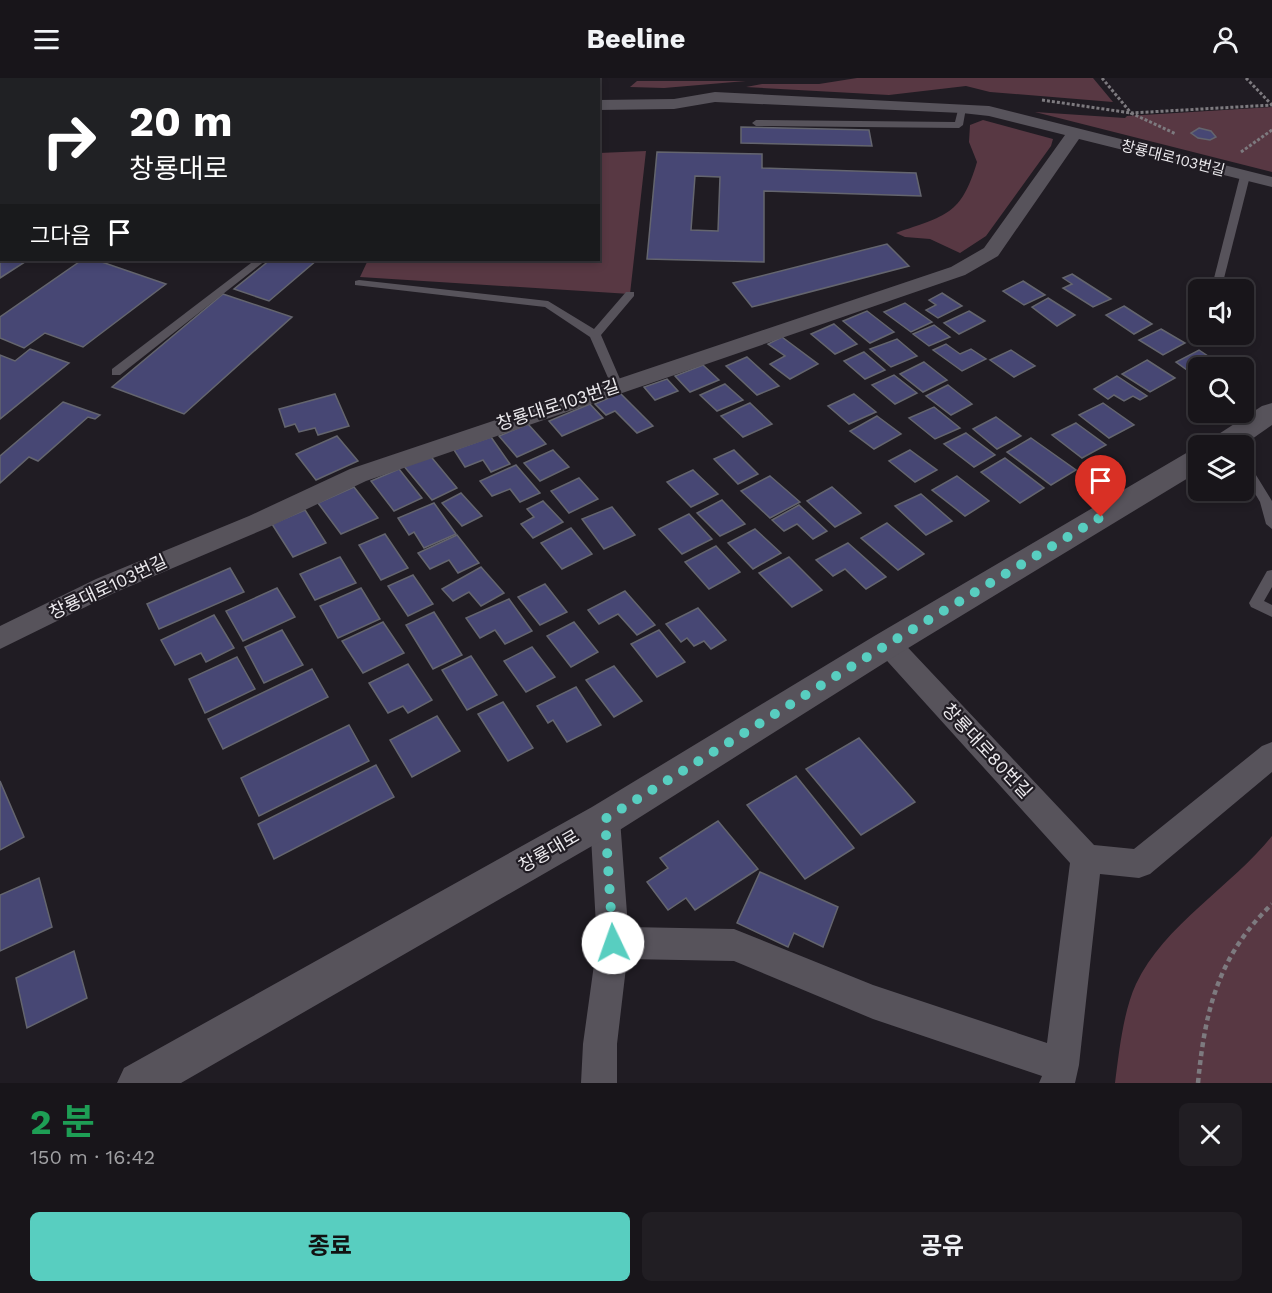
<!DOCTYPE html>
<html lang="ko">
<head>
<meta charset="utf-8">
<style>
	body { margin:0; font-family:"Work Sans","Noto Sans KR",sans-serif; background:#211e23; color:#f1f3f6; height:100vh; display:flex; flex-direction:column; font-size:22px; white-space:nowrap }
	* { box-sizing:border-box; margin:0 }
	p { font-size:20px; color:#9f9fa2 }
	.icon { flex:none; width:33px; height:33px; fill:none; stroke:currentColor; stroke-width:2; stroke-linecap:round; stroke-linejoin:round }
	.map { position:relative; height:1005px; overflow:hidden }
	.sheet { display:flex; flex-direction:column; background:#18151a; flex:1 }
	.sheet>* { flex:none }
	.hud { position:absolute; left:0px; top:0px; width:600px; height:183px; box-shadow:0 3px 9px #0003,0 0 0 2px #363439; background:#202124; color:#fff; overflow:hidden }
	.controls { position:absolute; left:1188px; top:201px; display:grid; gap:12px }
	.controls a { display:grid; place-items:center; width:66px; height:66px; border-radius:9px; background:#18151a; box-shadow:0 3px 9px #0003,0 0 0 2px #363439; font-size:30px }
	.pin { position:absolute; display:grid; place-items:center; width:51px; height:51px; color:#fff; margin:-62px -26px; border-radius:50% 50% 50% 0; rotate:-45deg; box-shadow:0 0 6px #0007 }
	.pin .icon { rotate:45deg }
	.me { position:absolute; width:66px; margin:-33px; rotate:357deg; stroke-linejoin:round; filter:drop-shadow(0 0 4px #0008) }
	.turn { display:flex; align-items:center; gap:21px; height:126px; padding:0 30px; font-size:27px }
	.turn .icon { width:78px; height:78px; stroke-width:2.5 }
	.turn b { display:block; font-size:42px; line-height:51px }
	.then { display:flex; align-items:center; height:57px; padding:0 30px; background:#0003; gap:12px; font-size:22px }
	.round { display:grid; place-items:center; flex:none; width:63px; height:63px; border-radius:9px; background:#211e23 }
	.summary { display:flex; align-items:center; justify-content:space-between; height:102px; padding:0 30px }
	h1 { font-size:36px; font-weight:700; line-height:45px; color:#1e9e55 }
	.cta { display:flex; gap:12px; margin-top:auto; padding:12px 30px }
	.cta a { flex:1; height:69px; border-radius:9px; background:#58cec0; color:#111; font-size:24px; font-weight:700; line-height:69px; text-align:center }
	.cta a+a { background:#211e23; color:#f1f3f6 }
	header { display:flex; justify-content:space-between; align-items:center; height:78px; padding:0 30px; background:#18151a; font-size:27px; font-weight:700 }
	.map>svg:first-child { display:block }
	.green { fill:#583843 }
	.building { fill:#474774; stroke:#64656e; stroke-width:1.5; fill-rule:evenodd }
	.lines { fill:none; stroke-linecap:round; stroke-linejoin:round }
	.path-far1 { stroke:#7d7a7f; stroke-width:3; stroke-dasharray:3 2; stroke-linecap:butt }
	.path { stroke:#7d7a7f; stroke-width:4.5; stroke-dasharray:5 4; stroke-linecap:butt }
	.service { fill:#57535b; fill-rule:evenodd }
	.minor { fill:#57535b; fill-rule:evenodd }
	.tertiary { fill:#57535b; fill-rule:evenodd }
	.route { stroke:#58cec0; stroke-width:10; stroke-dasharray:0 18 }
	.labels { text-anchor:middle; stroke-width:4.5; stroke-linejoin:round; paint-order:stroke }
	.far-street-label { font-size:15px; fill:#ebe9ed; stroke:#201c23 }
	.street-label { font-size:18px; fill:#ebe9ed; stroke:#201c23 }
</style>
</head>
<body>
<header><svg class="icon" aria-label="menu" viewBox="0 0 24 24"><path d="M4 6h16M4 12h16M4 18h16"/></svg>Beeline<svg class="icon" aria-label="person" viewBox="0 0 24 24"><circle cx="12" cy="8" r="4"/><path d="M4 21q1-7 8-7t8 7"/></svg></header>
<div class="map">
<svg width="1272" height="1005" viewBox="0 0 1272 1005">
	<rect width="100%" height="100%" fill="#201c23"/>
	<g class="green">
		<path d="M857 0H1093L1113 24 990 14 966 8 889 17 746 9 762 6H819Z"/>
		<path d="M637 3H746L664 10 630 9Z"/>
		<path d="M1272 29V94L1035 34 1125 40 1127 38Z"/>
		<path d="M983 42 1053 61 1051 68 986 158 960 175 930 161 905 159 896 155C946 137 961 138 977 84L969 64 970 47Z"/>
		<path d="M646 73 630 216 360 199 368 182H598L599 75Z"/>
		<path d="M1272 758V1005H1115C1119 975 1123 934 1136 906 1164 847 1232 808 1272 758Z"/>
	</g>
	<g class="building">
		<path d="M741 49 869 52 872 68 741 65Z"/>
		<path d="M1199 50 1211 53 1216 59 1210 62 1198 60 1191 55Z"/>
		<path d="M657 74 762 76V90L916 95 921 118 764 113V184L647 181ZM695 98 720 99 718 153 691 152Z"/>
		<path d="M0 142 2 182H28L0 200Z"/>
		<path d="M887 166 909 188 752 229 733 205Z"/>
		<path d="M82 182H96L166 206 83 269 45 255 24 270 0 260V239Z"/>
		<path d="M270 182H317L269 223 234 211Z"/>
		<path d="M1072 196 1111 221 1093 229 1063 210 1072 206 1063 200Z"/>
		<path d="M1023 203 1045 217 1024 227 1003 213Z"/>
		<path d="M942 215 962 228 938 240 926 232 936 227 929 222Z"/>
		<path d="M223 216 292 239 184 336 112 309Z"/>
		<path d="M1048 220 1075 237 1057 248 1032 229Z"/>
		<path d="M905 225 932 244 911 254 884 234Z"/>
		<path d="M1124 228 1152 246 1134 256 1106 237Z"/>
		<path d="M867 233 894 254 870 265 843 243Z"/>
		<path d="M969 233 985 243 959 256 944 245Z"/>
		<path d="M834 246 857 266 835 276 811 256Z"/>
		<path d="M934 247 950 259 929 268 913 256Z"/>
		<path d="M1161 251 1185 265 1163 277 1139 262Z"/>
		<path d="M782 259 818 286 790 301 770 286 785 278 768 266Z"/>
		<path d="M897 261 917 278 891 289 870 271Z"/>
		<path d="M946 266 960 276 971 271 986 281 962 293 933 272Z"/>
		<path d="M30 271 69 285 0 341V277L15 283Z"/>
		<path d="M1011 272 1035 288 1014 299 990 282Z"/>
		<path d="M1199 272 1226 290H1198V294L1194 297 1176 284Z"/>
		<path d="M864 274 885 292 865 301 844 283Z"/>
		<path d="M747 279 779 308 757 317 726 288Z"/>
		<path d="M1147 282 1175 300 1150 314 1122 296Z"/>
		<path d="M924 284 947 302 923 314 900 296Z"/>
		<path d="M703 287 719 302 690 314 675 298Z"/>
		<path d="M894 297 917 315 895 326 872 307Z"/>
		<path d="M1117 298 1147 318 1140 322 1133 318 1124 323 1114 317 1108 321 1094 311Z"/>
		<path d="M667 301 678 313 655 322 644 309Z"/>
		<path d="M725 306 743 322 717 333 700 317Z"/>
		<path d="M948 307 972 326 951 337 926 318Z"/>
		<path d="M620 315 653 348 637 355 615 333 606 337 595 326Z"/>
		<path d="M335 316 349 348 318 357 315 350 299 354 295 346 285 349 279 331Z"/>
		<path d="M854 316 876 334 849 346 828 328Z"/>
		<path d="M63 324 100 337 95 341 88 339 38 383 29 379 0 405V378Z"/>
		<path d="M750 325 772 346 743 359 721 338Z"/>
		<path d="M1103 325 1134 347 1109 360 1079 337Z"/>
		<path d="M590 326 603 340 562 358 549 343Z"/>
		<path d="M934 329 960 350 935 361 909 340Z"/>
		<path d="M877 338 901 356 874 371 850 353Z"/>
		<path d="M996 339 1021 358 997 371 973 351Z"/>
		<path d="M1076 345 1106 367 1082 380 1052 357Z"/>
		<path d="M528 346 546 366 517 379 499 358Z"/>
		<path d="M966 355 995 377 974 389 944 366Z"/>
		<path d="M337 358 358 383 316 402 296 376Z"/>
		<path d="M491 359 510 386 491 394 483 382 465 389 454 372Z"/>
		<path d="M1031 360 1076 392 1051 407 1007 374Z"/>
		<path d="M553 372 569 389 540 403 524 385Z"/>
		<path d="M734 372 758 396 738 406 714 381Z"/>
		<path d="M910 372 937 392 915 404 889 383Z"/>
		<path d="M428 375 457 410 432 422 403 387Z"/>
		<path d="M1005 380 1044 410 1020 425 981 394Z"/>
		<path d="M516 387 540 415 520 424 510 411 492 418 480 403Z"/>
		<path d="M399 391 422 420 394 433 371 403Z"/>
		<path d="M693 392 718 416 691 429 667 404Z"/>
		<path d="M770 398 800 424 770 440 741 413Z"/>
		<path d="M957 398 989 423 965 438 932 412Z"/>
		<path d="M579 400 598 421 569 435 551 413Z"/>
		<path d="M354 409 378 440 341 456 318 425Z"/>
		<path d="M832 409 861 435 835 449 807 423Z"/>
		<path d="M461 415 482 438 462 448 442 425Z"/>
		<path d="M921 416 952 443 926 457 895 428Z"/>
		<path d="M722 422 745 446 720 458 697 435Z"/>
		<path d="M543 423 563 444 533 460 521 446 534 439 527 431Z"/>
		<path d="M434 425 456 456 424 470 414 454 409 457 398 440Z"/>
		<path d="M799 427 827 453 813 461 797 446 784 453 772 442Z"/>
		<path d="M612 429 635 457 604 471 582 441Z"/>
		<path d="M305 432 326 465 293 479 272 446Z"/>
		<path d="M689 436 712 461 682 476 659 451Z"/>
		<path d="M887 445 924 476 898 492 861 460Z"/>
		<path d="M571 450 592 476 562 491 541 465Z"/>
		<path d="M755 451 781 475 753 491 728 465Z"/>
		<path d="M385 456 408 490 381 502 359 467Z"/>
		<path d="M457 457 479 485 458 495 449 482 430 491 418 475Z"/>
		<path d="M848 465 886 499 866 511 845 491 833 498 816 482Z"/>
		<path d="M716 468 740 494 709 511 685 484Z"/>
		<path d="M340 479 356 505 315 522 300 496Z"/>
		<path d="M789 479 822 512 792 529 759 495Z"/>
		<path d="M481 489 504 515 481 528 469 514 453 523 442 511Z"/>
		<path d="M230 490 244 514 159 551 147 526Z"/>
		<path d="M413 497 433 526 408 538 388 508Z"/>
		<path d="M545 506 567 534 540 547 518 519Z"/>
		<path d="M277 510 295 539 243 563 226 533Z"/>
		<path d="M361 510 380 541 338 560 320 528Z"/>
		<path d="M625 513 655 547 637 557 618 536 599 546 588 532Z"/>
		<path d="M509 521 532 553 505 566 495 552 480 560 466 540Z"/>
		<path d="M698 530 726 562 711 571 704 563 694 568 687 560 681 564 666 546Z"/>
		<path d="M434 534 462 577 433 591 406 547Z"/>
		<path d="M214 537 234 570 206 584 201 575 175 587 161 562Z"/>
		<path d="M383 544 404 575 363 595 342 563Z"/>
		<path d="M574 544 598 574 571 589 547 558Z"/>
		<path d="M282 552 303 587 264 605 245 569Z"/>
		<path d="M659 552 685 584 657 599 631 566Z"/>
		<path d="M532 569 555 599 526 614 504 583Z"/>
		<path d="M471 578 497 617 467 632 442 592Z"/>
		<path d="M237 579 255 611 205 635 189 601Z"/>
		<path d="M408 586 432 622 408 635 403 628 388 635 369 605Z"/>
		<path d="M614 588 642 623 614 639 586 602Z"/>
		<path d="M312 591 328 619 223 671 208 641Z"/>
		<path d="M576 609 601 647 567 664 553 642 548 645 537 628Z"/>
		<path d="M503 624 533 670 508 683 478 636Z"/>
		<path d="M437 638 460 673 412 699 390 662Z"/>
		<path d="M349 647 369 683 259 738 241 700Z"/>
		<path d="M859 660 915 724 861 757 806 691Z"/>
		<path d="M376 687 394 719 274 781 258 746Z"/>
		<path d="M796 698 854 770 805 801 747 727Z"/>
		<path d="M0 703 24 759 0 772Z"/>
		<path d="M718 743 758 791 695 832 686 820 668 832 647 804 668 790 660 780Z"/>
		<path d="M760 794 838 829 823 869 794 855 788 869 737 845Z"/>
		<path d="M39 800 52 849 0 873V817Z"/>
		<path d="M74 873 87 920 27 950 16 900Z"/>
	</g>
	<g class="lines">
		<g class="path-far1">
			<path d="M568 0 580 2"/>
			<path d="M1102 0 1131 35 1272 27"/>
			<path d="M1246 0 1272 27"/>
			<path d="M1042 22 1131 35 1176 56"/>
			<path d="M1241 74 1272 52"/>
		</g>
		<path class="path" d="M1198 1005C1205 932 1218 878 1272 826"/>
		<g class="service">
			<path d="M959 28 966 30 963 47 959 50 756 48 752 45 756 42 955 44Z"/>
			<path d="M1245 95 1250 98 1221 212H1211L1240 98Z"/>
			<path d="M255 182H266L120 297H112V291Z"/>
			<path d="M359 202 548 223 594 251 626 214H634V218L601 257 623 308 617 312 613 311 590 259 545 229 355 207V203Z"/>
			<path d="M1244 383 1248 384 1272 423V451L1266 446 1260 424 1244 397Z"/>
			<path d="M1272 492V509L1264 523 1272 527V539L1251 529 1249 525 1267 493Z"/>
		</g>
		<g class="minor">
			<rect x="0" y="5" width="2" height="10"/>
			<path d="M715 14 989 28 1272 99V109L1079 61 998 178 965 197 366 403 267 450 114 515 0 571V548L96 501 249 438 350 391 951 189 984 170 1065 57 989 38 962 35 715 24 674 31 598 32V22L674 21Z"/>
			<path d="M888 555 897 558 1094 767 1134 771 1262 668 1272 664V694L1150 796 1139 800 1100 796 1079 987 1075 1005H1039L1042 998 873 941 734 883 627 881 617 966V1005H581L583 966 597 865 590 741 594 731 605 727 616 731 620 741 628 849 734 851 873 907 1047 965 1070 785 879 574 875 566 879 558Z"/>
		</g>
		<g class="tertiary">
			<path d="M1272 325V347L1242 368H1207L1211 361 1262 328Z"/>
			<path d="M1198 371V394L900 575 618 753 181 1005H117L124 990 592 729 876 557 1188 374Z"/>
		</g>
	</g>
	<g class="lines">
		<path class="route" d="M613 865 605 741 888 566 1101 439"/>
	</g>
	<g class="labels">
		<g class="far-street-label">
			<text transform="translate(1173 80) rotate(14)" y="5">창룡대로103번길</text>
		</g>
		<g class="street-label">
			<text transform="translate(558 327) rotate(-18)" y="6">창룡대로103번길</text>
			<text transform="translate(108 509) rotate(-25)" y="6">창룡대로103번길</text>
			<text transform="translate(987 673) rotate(47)" y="6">창룡대로80번길</text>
			<text transform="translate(549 773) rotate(-30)" y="6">창룡대로</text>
		</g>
	</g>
</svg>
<div class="controls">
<a><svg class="icon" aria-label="sound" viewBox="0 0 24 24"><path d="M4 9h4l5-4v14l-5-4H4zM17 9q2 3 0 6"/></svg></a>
<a><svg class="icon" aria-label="search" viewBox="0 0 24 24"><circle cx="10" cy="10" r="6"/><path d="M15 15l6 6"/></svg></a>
<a><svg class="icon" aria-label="layers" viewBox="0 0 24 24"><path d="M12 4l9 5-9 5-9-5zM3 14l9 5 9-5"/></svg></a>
</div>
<div class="pin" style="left:1101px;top:439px;background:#d93025"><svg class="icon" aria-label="arrive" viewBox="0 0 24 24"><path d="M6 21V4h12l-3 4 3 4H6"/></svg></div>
<svg class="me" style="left:613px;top:865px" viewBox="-20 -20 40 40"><circle r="19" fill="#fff"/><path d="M0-13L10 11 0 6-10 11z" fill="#58cec0"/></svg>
<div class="hud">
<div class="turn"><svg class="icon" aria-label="right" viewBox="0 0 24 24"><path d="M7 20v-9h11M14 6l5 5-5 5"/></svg><div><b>20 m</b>창룡대로</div></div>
<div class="then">그다음<svg class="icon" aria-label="arrive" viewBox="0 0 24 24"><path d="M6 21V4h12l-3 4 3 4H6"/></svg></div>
</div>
</div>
<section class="sheet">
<div class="summary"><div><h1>2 분</h1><p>150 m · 16:42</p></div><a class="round"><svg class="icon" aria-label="close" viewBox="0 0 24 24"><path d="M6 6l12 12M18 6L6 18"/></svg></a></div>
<div class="cta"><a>종료</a><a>공유</a></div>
</section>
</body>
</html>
